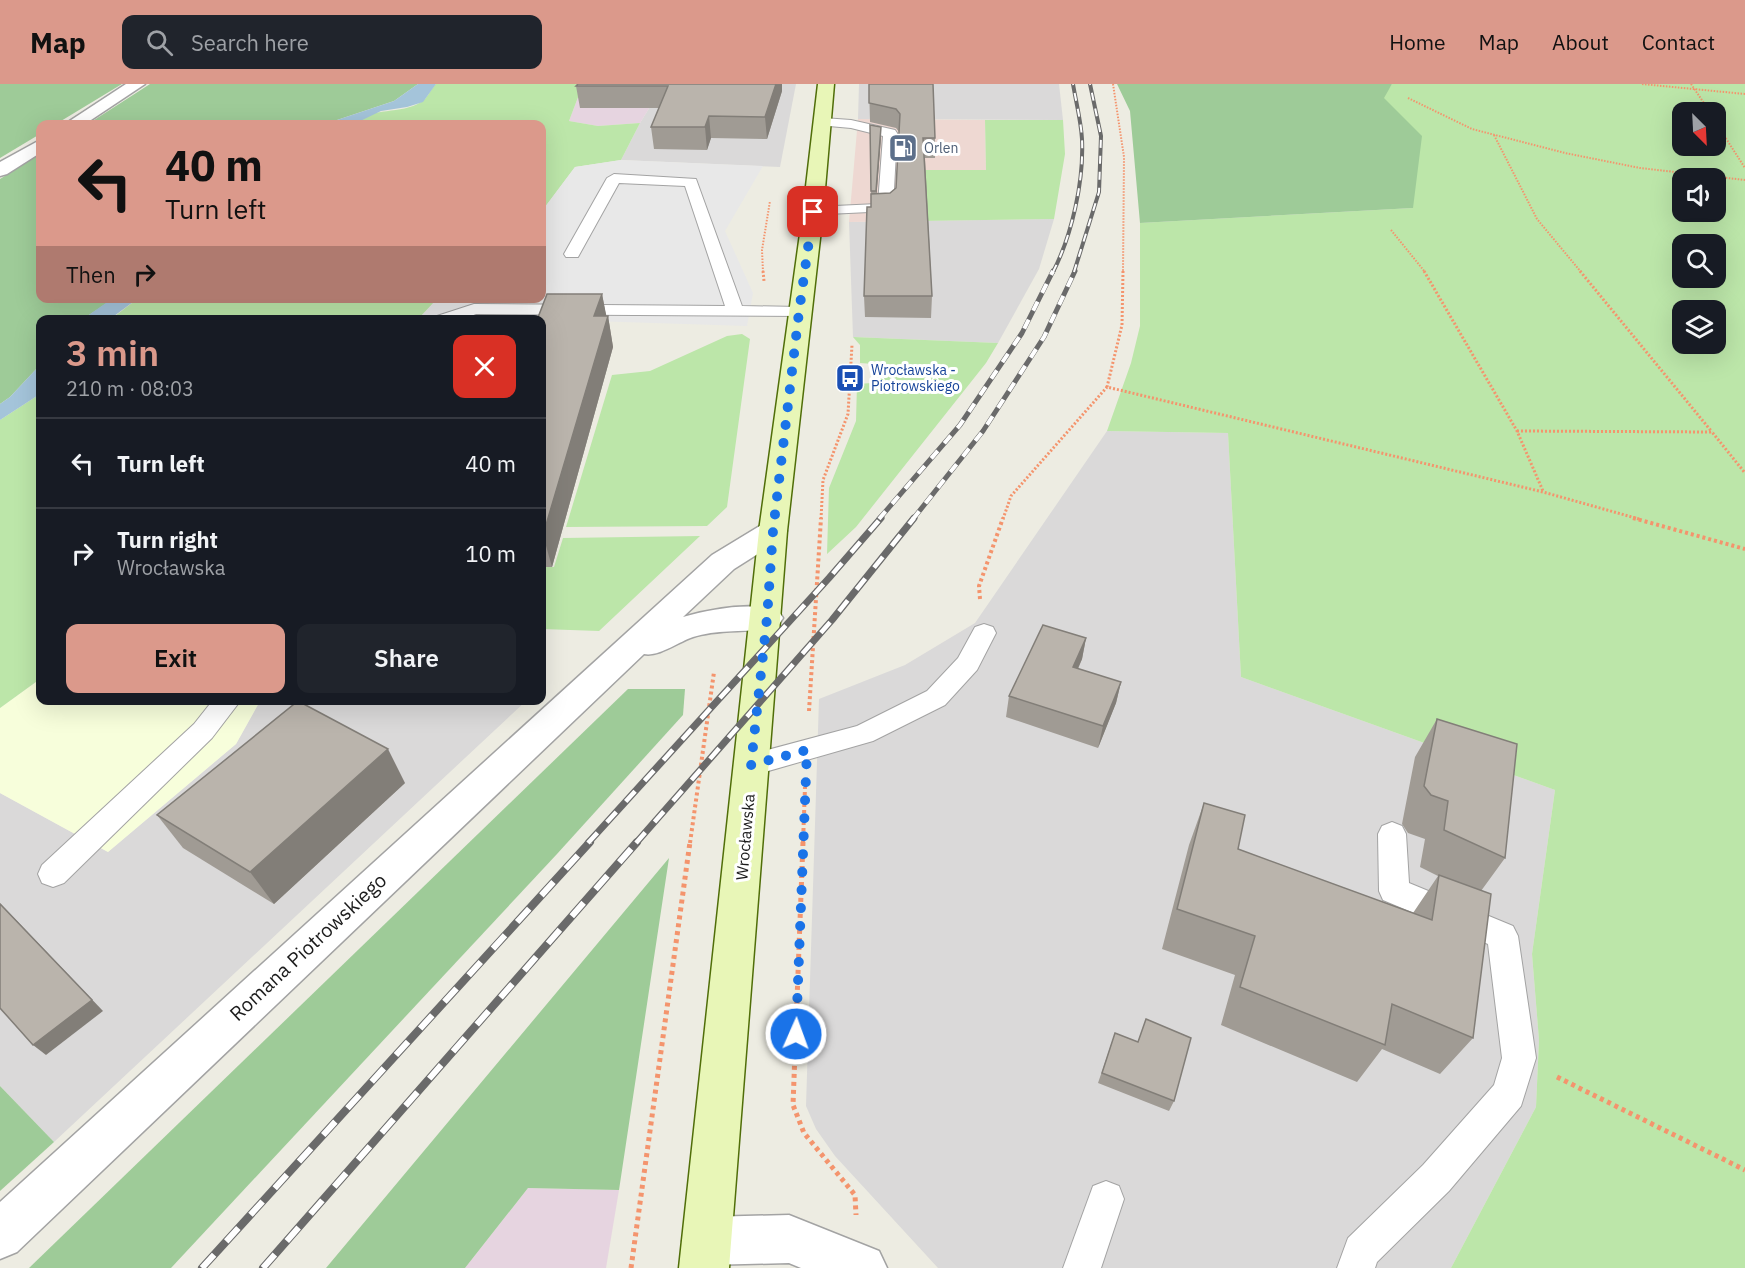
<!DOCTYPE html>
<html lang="en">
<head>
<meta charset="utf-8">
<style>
	body { margin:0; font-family:"IBM Plex Sans",sans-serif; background:#20242c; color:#f1f3f6; height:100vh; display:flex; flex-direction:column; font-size:22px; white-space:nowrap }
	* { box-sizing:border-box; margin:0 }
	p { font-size:20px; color:#9ea1a6 }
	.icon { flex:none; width:33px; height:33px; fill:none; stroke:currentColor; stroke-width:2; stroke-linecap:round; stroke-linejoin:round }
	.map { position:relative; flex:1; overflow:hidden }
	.panel { position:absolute; left:36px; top:231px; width:510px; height:390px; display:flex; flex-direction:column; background:#171b24; border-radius:12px; box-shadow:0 6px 24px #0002 }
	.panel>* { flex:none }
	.banner { position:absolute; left:36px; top:36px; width:510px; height:183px; border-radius:12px; box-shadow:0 6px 24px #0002; background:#db998b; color:#111; overflow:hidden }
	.needle { width:39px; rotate:156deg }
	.tools { position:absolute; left:1672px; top:18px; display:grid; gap:12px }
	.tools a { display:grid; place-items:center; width:54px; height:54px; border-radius:12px; background:#171b24; box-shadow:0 6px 24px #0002; font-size:30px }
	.pin { position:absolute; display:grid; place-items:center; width:51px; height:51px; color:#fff; margin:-26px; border-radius:12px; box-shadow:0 3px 9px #0006 }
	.me { position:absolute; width:66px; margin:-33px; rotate:2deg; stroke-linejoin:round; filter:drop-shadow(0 0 4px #0008) }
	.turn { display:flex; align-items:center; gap:21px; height:126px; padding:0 30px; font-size:27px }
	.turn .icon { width:78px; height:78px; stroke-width:2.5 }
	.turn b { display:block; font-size:42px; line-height:51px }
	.then { display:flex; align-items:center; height:57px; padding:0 30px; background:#0003; gap:12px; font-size:22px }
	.round { display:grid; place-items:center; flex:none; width:63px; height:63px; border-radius:12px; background:#20242c }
	.headline { display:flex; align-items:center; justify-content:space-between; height:102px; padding:0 30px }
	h1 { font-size:36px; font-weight:600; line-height:45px; color:#db998b }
	.cta { display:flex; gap:12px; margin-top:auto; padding:12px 30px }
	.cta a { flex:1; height:69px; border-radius:12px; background:#db998b; color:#111; font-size:24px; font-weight:600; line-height:69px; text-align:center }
	.cta a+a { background:#20242c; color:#f1f3f6 }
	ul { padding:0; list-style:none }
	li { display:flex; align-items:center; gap:18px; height:90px; padding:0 30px; border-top:2px solid #363941 }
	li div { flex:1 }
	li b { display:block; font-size:22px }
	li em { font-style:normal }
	header { display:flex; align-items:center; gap:36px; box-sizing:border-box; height:84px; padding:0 30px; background:#db998b; color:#111 }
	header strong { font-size:28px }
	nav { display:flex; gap:33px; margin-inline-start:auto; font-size:21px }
	.search { width:420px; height:54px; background:#20242c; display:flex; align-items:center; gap:15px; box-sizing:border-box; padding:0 21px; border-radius:12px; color:#9ea1a6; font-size:22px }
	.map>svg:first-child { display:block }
	.residential { fill:#dad9d9 }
	.commercial { fill:#eed8d2 }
	.industrial { fill:#e6d4e0 }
	.education { fill:#f7fedb }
	.grass { fill:#bce6a9; fill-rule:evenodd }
	.forest { fill:#9ecb98 }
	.parking { fill:#e8e8e8 }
	.water { fill:#a4c4da }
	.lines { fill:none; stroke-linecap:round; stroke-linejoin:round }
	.service-casing { stroke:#a3a3a3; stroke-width:2 }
	.minor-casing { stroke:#a3a3a3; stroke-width:3 }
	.tertiary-casing { stroke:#a3a3a3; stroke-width:3 }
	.secondary-casing { stroke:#506e09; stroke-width:3 }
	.path-far3 { stroke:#f4946d; stroke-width:2; stroke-dasharray:1.5 1.5; stroke-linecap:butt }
	.path-far2 { stroke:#f4946d; stroke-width:3; stroke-dasharray:2 2; stroke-linecap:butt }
	.path-far1 { stroke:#f4946d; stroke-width:4; stroke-dasharray:3 3; stroke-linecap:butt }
	.path { stroke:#f4946d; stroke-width:5; stroke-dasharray:4 4; stroke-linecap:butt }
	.service { fill:#fff; fill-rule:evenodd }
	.minor { fill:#fff; fill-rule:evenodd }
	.tertiary { fill:#fff; fill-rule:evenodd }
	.secondary { fill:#e8f6b7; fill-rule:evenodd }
	.rail-far3-casing { stroke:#6a6a6a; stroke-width:4 }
	.rail-far2-casing { stroke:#6a6a6a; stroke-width:5 }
	.rail-far1-casing { stroke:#6a6a6a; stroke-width:7 }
	.rail-casing { stroke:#6a6a6a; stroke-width:8 }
	.rail-far3 { stroke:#fff; stroke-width:2; stroke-dasharray:8; stroke-linecap:butt }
	.rail-far2 { stroke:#fff; stroke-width:4; stroke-dasharray:10; stroke-linecap:butt }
	.rail-far1 { stroke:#fff; stroke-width:4.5; stroke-dasharray:14; stroke-linecap:butt }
	.rail { stroke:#fff; stroke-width:6; stroke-dasharray:18; stroke-linecap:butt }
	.wall { fill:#a09b94 }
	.shaded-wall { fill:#827e78 }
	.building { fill:#bab4ac; stroke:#827e78; stroke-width:1.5 }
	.route { stroke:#1a73e8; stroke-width:10; stroke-dasharray:0 18 }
	.labels { text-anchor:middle; stroke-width:6; stroke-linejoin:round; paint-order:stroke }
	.far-service-label { font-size:14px; fill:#4e5e75; stroke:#fff; text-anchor:start }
	.far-transit-label { font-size:14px; fill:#164399; stroke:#fff; text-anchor:start }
	.street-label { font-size:16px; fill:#1c1c1c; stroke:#fff }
	.near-street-label { font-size:20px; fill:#1c1c1c; stroke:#fff }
</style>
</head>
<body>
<header>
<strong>Map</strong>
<div class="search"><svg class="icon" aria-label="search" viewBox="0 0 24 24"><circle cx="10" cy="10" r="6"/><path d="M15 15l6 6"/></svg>Search here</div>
<nav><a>Home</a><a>Map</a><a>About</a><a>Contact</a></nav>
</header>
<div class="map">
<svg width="1745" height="1184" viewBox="0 0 1745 1184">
	<rect width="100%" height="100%" fill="#edece2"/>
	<g class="residential">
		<path d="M681 0H796L780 83 621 76 640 39 661 5Z"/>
		<path d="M859 0H1059L1063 36 858 35Z"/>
		<path d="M1054 135 1039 185 998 259 853 253 849 138Z"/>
		<path d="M1107 347 1228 349 1241 593 1555 706 1532 870 1539 956 1536 1023 1451 1184H938L835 1072 816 1045 806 1022 819 615 905 581 975 539Z"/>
		<path d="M260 617H526L54 1058 0 1002V709L108 768 236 660Z"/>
	</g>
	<path class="commercial" d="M858 35 985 36 986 86 919 137 849 138Z"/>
	<g class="industrial">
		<path d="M583 0 661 5 640 39 598 42 569 37Z"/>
		<path d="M528 1104 619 1106 606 1184H465Z"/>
	</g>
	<path class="education" d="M40 595V616L260 617 236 660 108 768 0 709V624Z"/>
	<g class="grass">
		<path d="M436 0H583L569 37 598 42 640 39 621 76 575 83 542 127V40H354C372 22 401 31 421 18 427 15 431 5 436 0Z"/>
		<path d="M1392 0H1745V1184H1451L1536 1023 1539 956 1532 870 1555 706 1241 593 1228 349 1107 347 1131 279 1140 242V139L1413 124 1383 13ZM1683 28H1716V62H1683ZM1683 94H1716V128H1683ZM1683 160H1716V194H1683ZM1683 226H1716V260H1683Z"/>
		<path d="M985 36H1063L1065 70 1054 135 919 137 922 86H986Z"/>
		<path d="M137 215H437L418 235 110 236Z"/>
		<path d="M742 250 750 255 727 423 707 442 566 443 612 291 650 287 727 252Z"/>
		<path d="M853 253 998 259 986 279 856 443 827 470 829 404 856 337 857 300 872 299 873 280 860 279V261Z"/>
		<path d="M40 310V595L0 624V336Z"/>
		<path d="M700 452 599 547 542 545V483H554L563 454Z"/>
	</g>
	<g class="forest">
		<path d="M0 0H122L56 40H40V50L0 74Z"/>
		<path d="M150 0H418L394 17 337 36 332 40H88Z"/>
		<path d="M1117 0H1392L1384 14 1422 52 1413 124 1140 139 1130 27Z"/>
		<path d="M40 70V214L113 215 83 235 40 236V281L10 313 0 320V95Z"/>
		<path d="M628 605H685L683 631 557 770 171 1184H29Z"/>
		<path d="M669 774 619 1106 528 1104 465 1184H326Z"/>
		<path d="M0 1002 54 1058 0 1107Z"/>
	</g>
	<path class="parking" d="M621 76 763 82 725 147 753 209 747 242 528 235 418 236 437 215 542 214V127L575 83Z"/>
	<g class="water">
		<path d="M418 0H436L423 18 407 23 381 27 354 40H332L337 36 394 17Z"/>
		<path d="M113 214 137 215 110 235H83Z"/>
		<path d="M40 281V310L0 336V320L10 313Z"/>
	</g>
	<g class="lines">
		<g class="service-casing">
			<g id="service">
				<path d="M823 34 851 36 895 46 897 49 893 124 890 127 807 131 805 128 807 125 813 123 878 120 883 52 851 44 818 41 816 38Z"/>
				<path d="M614 90 696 95 742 222 799 223 805 224 808 228 805 232 476 230 461 236H434L437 232 474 220 725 222 685 102 619 99 578 173H566L564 170 607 94Z"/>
				<path d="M984 540 993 543 996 549 977 586 945 621 873 657 751 692 741 689 737 681 741 673 857 642 927 607 958 574 975 543Z"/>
				<path d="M213 616H241L212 654 64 799 53 803 42 799 38 790 42 781 194 640Z"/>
				<path d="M1392 738 1402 742 1406 750 1409 799 1513 842 1518 852 1536 974 1521 1022 1449 1107 1377 1178 1375 1184H1337L1348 1154 1423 1081 1494 1001 1502 974 1488 860 1383 816 1379 807 1378 750 1382 742Z"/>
				<path d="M1106 1097 1119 1102 1124 1115 1101 1184H1063L1093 1102Z"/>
			</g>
		</g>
		<g class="minor-casing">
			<g id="minor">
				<path d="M126 0H145L85 40H65Z"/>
				<path d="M40 56V69L7 90 0 92V78Z"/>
				<path d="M789 1131 879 1167 887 1184H801L789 1179 706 1181 689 1174 682 1157 689 1140 706 1133Z"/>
			</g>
		</g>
		<g class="tertiary-casing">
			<path id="tertiary" d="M773 438 783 440 787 447 783 454 734 485 683 533C711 525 749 518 778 526L783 534 778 542C751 550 721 544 693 553 678 558 659 573 644 570L17 1168 0 1175V1118L712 471 763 440Z"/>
		</g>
		<g class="secondary-casing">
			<path id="secondary" d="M818 0H834L823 128 787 447 729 1184H679L759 447 803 128Z"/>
		</g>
		<g class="path-far3">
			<path d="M1113 0 1124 73 1123 188"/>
			<path d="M1642 0 1745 10"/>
			<path d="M1691 0 1710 28"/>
			<path d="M1408 14 1472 45 1565 69 1640 84 1745 96"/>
			<path d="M1716 39 1745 84"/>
			<path d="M1494 51 1537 135 1581 188"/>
			<path d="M1391 146 1425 188"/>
			<path d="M763 188 762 166 770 117"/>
		</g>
		<g class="path-far2">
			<path d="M763 187 764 197"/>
			<path d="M1123 187 1122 241 1107 303 1543 408 1639 435"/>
			<path d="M1424 187 1517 347 1543 407"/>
			<path d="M1580 187 1712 348"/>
			<path d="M1517 347 1712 348 1745 389"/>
			<path d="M821 435 823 396 848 330 852 261"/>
			<path d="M1003 435 1011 412 1107 303"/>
		</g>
		<g class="path-far1">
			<path d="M1633 434 1745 465"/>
			<path d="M980 515 979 502 1003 434"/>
			<path d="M809 627 821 434"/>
			<path d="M690 759 714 588"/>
			<path d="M803 759 805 703"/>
		</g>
		<g class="path">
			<path d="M803 758 793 1021 804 1049 855 1111 856 1131"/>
			<path d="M1557 993 1745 1086"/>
			<path d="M631 1184 690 758"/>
		</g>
		<use href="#service" class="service"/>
		<use href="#minor" class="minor"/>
		<use href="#tertiary" class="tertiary"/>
		<use href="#secondary" class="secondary"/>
		<g class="rail-far3-casing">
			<g id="rail-far3">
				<path d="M1053 188C1072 151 1084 97 1082 55 1081 37 1076 18 1073 0"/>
				<path d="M1074 188 1099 108 1101 52 1090 0"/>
			</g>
		</g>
		<g class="rail-far2-casing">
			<g id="rail-far2">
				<path d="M879 435 960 341 1022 249 1053 187"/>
				<path d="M913 435 983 347 1044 253 1075 187"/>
			</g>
		</g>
		<g class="rail-far1-casing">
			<g id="rail-far1">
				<path d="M588 759 829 494 881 434"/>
				<path d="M636 759 832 536 914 434"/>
			</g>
		</g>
		<g class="rail-casing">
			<g id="rail">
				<path d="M202 1184 590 758"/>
				<path d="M263 1184 637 758"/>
			</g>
		</g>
		<use href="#rail-far3" class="rail-far3"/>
		<use href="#rail-far2" class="rail-far2"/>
		<use href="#rail-far1" class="rail-far1"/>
		<use href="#rail" class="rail"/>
	</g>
	<g class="wall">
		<path d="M782 0V7L767 55 711 54 707 66 654 65 651 43 659 24H580L576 2Z"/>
		<path d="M869 0 935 54V74H925L932 212 931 234 865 233 864 212 871 123 870 41 881 43 876 110 890 109 896 104 899 48 896 44 870 38Z"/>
		<path d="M602 210 606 232H608L613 263 552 483H542V236Z"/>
		<path d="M1086 554 1082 575 1078 585 1121 598 1116 619 1098 664 1006 633 1009 612Z"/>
		<path d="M1437 635 1505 774 1481 807 1473 954 1440 990 1382 965 1357 998 1221 941 1235 891 1162 865 1189 761 1204 719 1238 765 1413 829 1438 792 1420 783 1425 755 1408 749 1402 740 1415 673Z"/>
		<path d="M405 699 274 820 183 764 157 731Z"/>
		<path d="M1146 935 1174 1017 1169 1027 1098 999 1115 949 1138 958Z"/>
	</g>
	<g class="shaded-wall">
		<path d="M776 0H782V7L767 55 765 33Z"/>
		<path d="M709 32 711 54 707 66 705 43Z"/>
		<path d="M881 43V54L876 118V107Z"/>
		<path d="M602 210 607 235 608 232 613 263 552 483 543 451 594 232Z"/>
		<path d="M1086 554 1082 575 1069 604 1073 583Z"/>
		<path d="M1121 598 1116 619 1098 664 1103 642Z"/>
		<path d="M388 665 405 699 274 820 250 788Z"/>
		<path d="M0 819 103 927 46 971 33 961Z"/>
	</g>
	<g class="building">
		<path d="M578 0H776L765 33 709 32 705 43H651L668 2H576Z"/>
		<path d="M869 0H933L935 54H923L932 212H864L867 123H871V110L890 109 896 104 900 30 896 25 869 19Z"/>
		<path d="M870 41 881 43 876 107H871Z"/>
		<path d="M547 210H602L594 232H608L543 451H542V236H537Z"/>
		<path d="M1043 541 1086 554 1073 583 1121 598 1103 642 1009 612Z"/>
		<path d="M298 617 388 665 250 788 157 731Z"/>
		<path d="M1437 635 1517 660 1505 774 1444 746 1448 717 1431 711 1424 702Z"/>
		<path d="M1204 719 1245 731 1238 765 1432 836 1439 791 1491 810 1473 954 1392 920 1385 961 1240 903 1255 852 1177 825Z"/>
		<path d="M0 820 92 916 33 961 0 924Z"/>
		<path d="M1146 935 1191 954 1174 1017 1102 989 1115 949 1138 958Z"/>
	</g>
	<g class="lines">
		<path class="route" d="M796 950 807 666 751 681 767 534 773 447 799 228 813 128"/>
	</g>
	<defs>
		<g id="fuel-square" transform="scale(1.5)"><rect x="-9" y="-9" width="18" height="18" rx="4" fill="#5c6f8a" stroke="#fff"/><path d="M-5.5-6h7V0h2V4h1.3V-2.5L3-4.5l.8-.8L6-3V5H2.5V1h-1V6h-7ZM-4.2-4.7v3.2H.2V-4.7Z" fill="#fff"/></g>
		<g id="bus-square" transform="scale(1.5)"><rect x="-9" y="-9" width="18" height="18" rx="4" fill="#1a4fb4" stroke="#fff"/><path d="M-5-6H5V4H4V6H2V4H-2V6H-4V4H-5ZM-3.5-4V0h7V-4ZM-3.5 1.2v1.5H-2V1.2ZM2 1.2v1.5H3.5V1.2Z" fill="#fff"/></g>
	</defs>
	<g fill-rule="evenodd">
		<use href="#fuel-square" x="903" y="64"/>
		<use href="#bus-square" x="850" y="294"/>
	</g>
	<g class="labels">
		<g class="far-service-label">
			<text x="924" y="69">Orlen</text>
		</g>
		<g class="far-transit-label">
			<text x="871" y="291">Wrocławska -<tspan x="871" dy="16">Piotrowskiego</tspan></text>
		</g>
		<g class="street-label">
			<text transform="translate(745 753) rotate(-85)" y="6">Wrocławska</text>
		</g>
		<g class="near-street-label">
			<text transform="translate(308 863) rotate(-43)" y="7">Romana Piotrowskiego</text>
		</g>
	</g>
</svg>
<div class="tools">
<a><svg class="needle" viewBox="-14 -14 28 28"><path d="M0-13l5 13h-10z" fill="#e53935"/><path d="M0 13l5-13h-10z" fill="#9ea1a6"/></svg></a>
<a><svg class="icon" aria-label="sound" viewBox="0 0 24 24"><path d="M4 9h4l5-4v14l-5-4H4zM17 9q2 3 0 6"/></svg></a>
<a><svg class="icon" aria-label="search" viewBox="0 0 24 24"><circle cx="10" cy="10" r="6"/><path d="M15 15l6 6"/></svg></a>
<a><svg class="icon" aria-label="layers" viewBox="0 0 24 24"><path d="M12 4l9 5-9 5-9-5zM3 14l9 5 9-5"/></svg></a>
</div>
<div class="pin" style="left:813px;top:128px;background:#d93025"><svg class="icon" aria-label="arrive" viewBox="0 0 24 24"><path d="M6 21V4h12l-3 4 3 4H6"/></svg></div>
<svg class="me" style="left:796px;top:950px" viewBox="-20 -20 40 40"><circle r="17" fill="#1a73e8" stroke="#fff" stroke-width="3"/><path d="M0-11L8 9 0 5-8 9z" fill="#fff"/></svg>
<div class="banner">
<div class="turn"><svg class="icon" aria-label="left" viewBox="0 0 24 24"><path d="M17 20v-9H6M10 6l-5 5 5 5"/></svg><div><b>40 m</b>Turn left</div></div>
<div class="then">Then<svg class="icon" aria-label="right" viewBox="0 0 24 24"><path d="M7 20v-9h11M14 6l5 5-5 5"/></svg></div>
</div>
<section class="panel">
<div class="headline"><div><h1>3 min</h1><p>210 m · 08:03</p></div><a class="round" style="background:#d93025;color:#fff"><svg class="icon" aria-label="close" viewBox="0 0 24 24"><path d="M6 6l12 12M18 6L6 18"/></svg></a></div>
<ul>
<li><svg class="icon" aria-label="left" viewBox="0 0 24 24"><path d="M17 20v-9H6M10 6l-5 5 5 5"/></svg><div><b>Turn left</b></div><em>40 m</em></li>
<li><svg class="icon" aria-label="right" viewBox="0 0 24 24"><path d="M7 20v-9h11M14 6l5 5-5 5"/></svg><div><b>Turn right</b><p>Wrocławska</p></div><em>10 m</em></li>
</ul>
<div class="cta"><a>Exit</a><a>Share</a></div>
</section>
</div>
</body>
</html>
